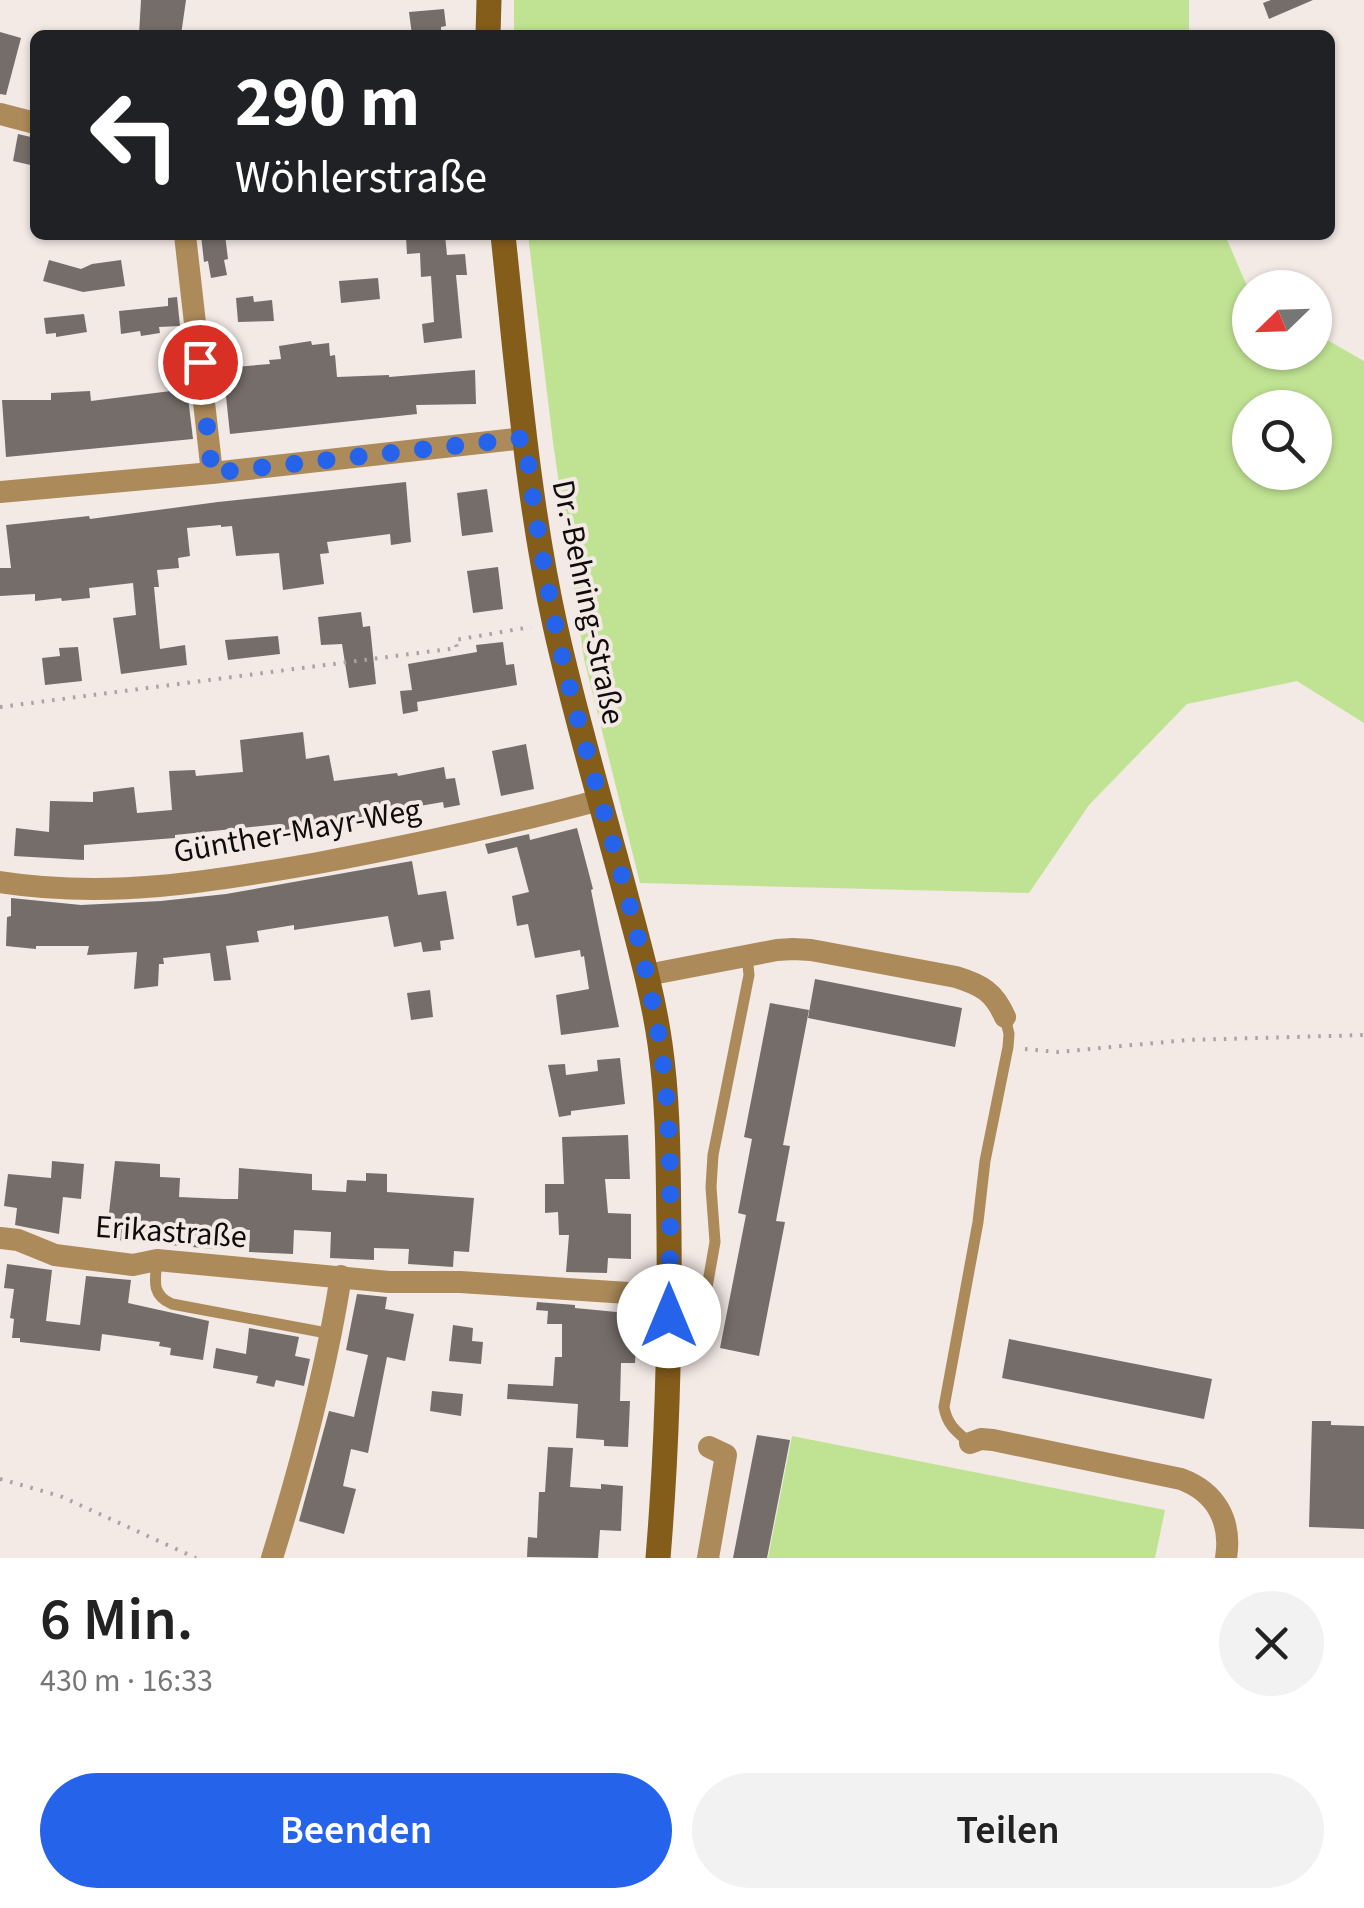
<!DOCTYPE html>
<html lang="de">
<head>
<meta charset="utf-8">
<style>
	body { margin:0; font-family:"Source Sans 3",sans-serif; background:#f2f2f2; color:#222; height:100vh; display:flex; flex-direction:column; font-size:38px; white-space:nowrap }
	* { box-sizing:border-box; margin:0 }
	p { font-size:32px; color:#767676 }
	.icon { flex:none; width:55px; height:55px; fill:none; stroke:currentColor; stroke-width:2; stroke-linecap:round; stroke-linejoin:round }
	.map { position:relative; height:1558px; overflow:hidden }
	.drawer { display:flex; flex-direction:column; background:#fff; flex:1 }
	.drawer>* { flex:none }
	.banner { position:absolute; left:30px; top:30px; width:1305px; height:210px; border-radius:15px; box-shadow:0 2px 8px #0004; background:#202124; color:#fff; overflow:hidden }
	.needle { width:65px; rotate:247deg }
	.tools { position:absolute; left:1232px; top:270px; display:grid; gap:20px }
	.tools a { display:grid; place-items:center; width:100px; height:100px; border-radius:50%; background:#fff; box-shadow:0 2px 8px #0004; font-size:50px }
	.pin { position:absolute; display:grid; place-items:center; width:85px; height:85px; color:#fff; margin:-42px; border:5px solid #fff; border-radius:50%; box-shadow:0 2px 10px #0007 }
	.me { position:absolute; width:110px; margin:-55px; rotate:0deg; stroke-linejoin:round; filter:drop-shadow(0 0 8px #0008) }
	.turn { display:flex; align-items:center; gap:35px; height:210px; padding:0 40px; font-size:45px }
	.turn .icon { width:130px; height:130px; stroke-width:2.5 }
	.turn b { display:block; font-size:70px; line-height:85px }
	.round { display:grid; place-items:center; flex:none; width:105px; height:105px; border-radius:52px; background:#f2f2f2 }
	.overview { display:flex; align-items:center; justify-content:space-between; height:170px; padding:0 40px }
	h1 { font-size:60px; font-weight:600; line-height:75px }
	.action { display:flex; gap:20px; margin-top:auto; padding:20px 40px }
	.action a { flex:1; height:115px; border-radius:60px; background:#2563eb; color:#fff; font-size:40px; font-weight:600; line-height:115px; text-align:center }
	.action a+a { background:#f2f2f2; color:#222 }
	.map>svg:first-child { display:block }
	.green { fill:#c0e393; fill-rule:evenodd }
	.building { fill:#756d69 }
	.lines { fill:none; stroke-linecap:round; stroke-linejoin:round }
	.path { stroke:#aba3a0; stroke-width:4; stroke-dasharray:2.5 8; stroke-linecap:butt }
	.lane { stroke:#ac8a59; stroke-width:11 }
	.street { stroke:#ac8a59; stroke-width:22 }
	.secondary { stroke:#845d1b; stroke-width:25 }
	.route { stroke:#2563eb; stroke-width:18; stroke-dasharray:0 32.4 }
	.labels { text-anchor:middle; stroke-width:8; stroke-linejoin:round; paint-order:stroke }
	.street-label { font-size:32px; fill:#0f0c0b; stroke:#f3e9e5 }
</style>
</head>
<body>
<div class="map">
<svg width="1364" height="1558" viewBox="0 0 1364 1558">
	<rect width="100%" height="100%" fill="#f3e9e5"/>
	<g class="green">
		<rect x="514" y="0" width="675" height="35"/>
		<path d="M528 235H1225L1250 293V352H1315V333L1364 361V723L1297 681 1187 704 1089 805 1029 893 640 883 584 659 553 442ZM1250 408H1315V472H1250Z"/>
		<path d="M792 1436 1165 1510 1155 1558H768Z"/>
	</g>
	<g class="building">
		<path d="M141 0H186L181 35H139Z"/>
		<path d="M1271 0H1313L1269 19 1263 3Z"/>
		<path d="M444 9 446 26 441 27V35H412L409 12Z"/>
		<path d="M0 32 21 38 6 95 0 94Z"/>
		<path d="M18 134 35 138V166L13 161Z"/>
		<path d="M201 235H225L228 259 224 260 227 275 211 278 208 261 204 262Z"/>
		<path d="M445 235 447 255 465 254 467 275H456L462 338 424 343 422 324 434 322 431 276 421 277 420 253 407 254 406 237Z"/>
		<path d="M49 260 81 269 92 264 121 260 125 286 83 292 43 281Z"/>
		<path d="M378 278 380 299 341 303 339 281Z"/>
		<path d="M253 296 254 302 272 300 274 321 238 322 236 298Z"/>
		<path d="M177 297 180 326 159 327 160 333 141 336 140 331 121 334 119 311 168 306V298Z"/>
		<path d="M84 314 87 332 56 337V333L46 334 44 318Z"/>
		<path d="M311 341 312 345 329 343 330 356 335 355 337 377 389 375V377L475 370 476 404 416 405 417 414 230 434 223 368 270 364 269 360 281 359 279 346Z"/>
		<path d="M187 389 193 439 6 457 2 400H51V393L90 391 91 401Z"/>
		<path d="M406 482 411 542 391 545 390 534 327 542 329 553 320 554 324 584 283 590 279 553 236 556 232 526 221 527V525L187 528 190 556 178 558 179 568 157 570 159 587H154L160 649 185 645 187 665 121 674 113 618 136 615 133 583 89 588 90 598 62 601 61 598 35 601V594L0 596V568H11L6 525 89 516 90 519 218 502Z"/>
		<path d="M487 489 493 532 462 536 457 493Z"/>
		<path d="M498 567 503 609 473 613 467 571Z"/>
		<path d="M361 612 363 627 370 626 376 684 349 688 342 644 321 645 318 617Z"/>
		<path d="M278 636 280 654 228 660 225 640Z"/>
		<path d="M503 642 506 665 514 664 517 685 417 702 418 711 403 714 400 691 412 690 408 664 477 652 476 645Z"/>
		<path d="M78 647 82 681 45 685 42 658 60 656 59 648Z"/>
		<path d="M303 732 306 759 329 755 334 781 397 773 398 776 444 767 446 779 455 778 460 805 444 808 443 802 402 809 404 819 282 840 280 824 175 835V838L84 845V860L14 856 16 828 49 832 50 801 93 802V792L134 787 137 813 172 810 169 771 195 770 196 776 243 772 240 740Z"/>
		<path d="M526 744 534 789 501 796 492 751Z"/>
		<path d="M577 828 593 889 591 890 619 1027 561 1035 556 995 589 989 584 956 581 957 580 950 535 958 528 924 517 926 512 896 529 892 517 847 488 854 485 844 529 834 530 840Z"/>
		<path d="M412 861 418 895 446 891 454 939 440 941 441 950 423 952 421 942 394 947 388 916 294 930V925L257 931 259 942 226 946 231 980 214 981 210 953 163 958 164 964H159L158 986 134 989 137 952 87 955 89 946H36V949L6 946 7 917 11 916V898L81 905 161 901 226 894Z"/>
		<path d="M815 979 962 1008 955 1047 808 1018Z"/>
		<path d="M430 990 433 1017 411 1020 407 993Z"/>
		<path d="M770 1003 809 1010 783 1145 790 1146 776 1221 785 1222 759 1356 720 1348 746 1215 738 1213 752 1139 744 1137Z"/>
		<path d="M620 1058 625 1104 571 1111V1115L559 1117 548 1065 565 1064 566 1075 598 1071 597 1060Z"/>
		<path d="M628 1135 630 1179H605L608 1213 631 1214V1259L608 1258 607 1273 566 1272 569 1235H559L558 1212 545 1213V1184H564L562 1137Z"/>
		<path d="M52 1161 84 1164 81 1199 63 1197 59 1234 15 1225 17 1208 4 1206 8 1174 51 1178Z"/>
		<path d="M115 1161 160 1164V1177L180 1178 179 1197 224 1199H238L239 1168 312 1174V1190L346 1192 347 1180 366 1181V1173L387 1174V1192L474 1198 469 1252 454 1251 453 1267 408 1264 409 1249 374 1248V1260L330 1258 331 1232 294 1230 293 1254 249 1252 250 1230 216 1228 214 1249 106 1239Z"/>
		<path d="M7 1264 52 1270 46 1321 80 1325 86 1276 131 1280 128 1303 209 1321 203 1360 170 1355 171 1348 159 1346 160 1342 102 1334 100 1351 20 1342V1338H12L14 1319 10 1318 14 1289 4 1288Z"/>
		<path d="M357 1294 387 1297 385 1309 414 1314 405 1361 387 1357 368 1453 351 1449 343 1486 356 1489 344 1534 299 1521 329 1411 354 1417 368 1355 346 1350Z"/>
		<path d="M537 1302 575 1305V1308L637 1314 635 1363H621L620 1401H630L628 1447 604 1446V1440L576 1438 578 1404 507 1399 508 1384 553 1386 555 1357H562V1324H547L548 1311 536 1310Z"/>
		<path d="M453 1325 473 1328 472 1341 483 1342 481 1364 449 1361Z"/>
		<path d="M249 1328 299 1337 295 1356 310 1359 304 1386 276 1380 274 1387 256 1383 258 1376 213 1368 216 1348 246 1354Z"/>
		<path d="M1009 1339 1212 1379 1204 1419 1002 1378Z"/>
		<path d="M432 1391 463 1394 461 1416 430 1411Z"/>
		<path d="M1312 1421H1331V1425L1364 1426V1529L1309 1527Z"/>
		<path d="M757 1435 790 1440 767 1558H733Z"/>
		<path d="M548 1447 573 1448 570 1487 601 1489V1484L623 1486 621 1531 600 1530 598 1558 527 1557 528 1537 537 1538 539 1492H545Z"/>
	</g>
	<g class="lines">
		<g class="path">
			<path d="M0 707 457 648 455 640 531 627"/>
			<path d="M1025 1049 1058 1052 1187 1040 1364 1035"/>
			<path d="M0 1479 60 1496 196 1558"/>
		</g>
		<g class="lane">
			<path d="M157 1261C155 1280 151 1295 172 1304L332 1334"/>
			<path d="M669 1345 685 1346 697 1340 699 1333 715 1242 711 1187 713 1155 749 975 747 956"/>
			<path d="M970 1443C957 1432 947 1425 944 1407L978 1222 985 1161 1008 1047 1009 1034 1005 1017"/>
		</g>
		<g class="street">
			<path d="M0 114 35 123"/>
			<path d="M185 235 212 473"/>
			<path d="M0 492 212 473 525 438"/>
			<path d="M0 882C109 899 210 882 318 863 413 845 507 825 600 800"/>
			<path d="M647 975 777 950 793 949 811 950 956 977C982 985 994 992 1005 1017"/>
			<path d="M0 1238 18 1240 55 1255 133 1265 157 1260 389 1282H460L628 1293 669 1292"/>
			<path d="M970 1443 981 1439 993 1440 1181 1479C1216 1492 1232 1521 1226 1558"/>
			<path d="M272 1558C301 1465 326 1372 341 1276"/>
			<path d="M708 1558 726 1455 709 1447"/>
		</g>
		<g class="secondary">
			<path d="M488 35 489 0"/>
			<path d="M503 235C517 365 527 497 555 625 575 716 602 806 626 896 639 945 653 994 660 1044 669 1107 668 1169 669 1233 670 1341 667 1450 658 1558"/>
		</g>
	</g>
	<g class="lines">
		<path class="route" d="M200 362 212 473 525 438C535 519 548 598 567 677 597 797 638 915 659 1037 674 1125 670 1227 669 1316"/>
	</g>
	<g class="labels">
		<g class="street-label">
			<text transform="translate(589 602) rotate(78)" y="11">Dr.-Behring-Straße</text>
			<text transform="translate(297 830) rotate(-10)" y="11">Günther-Mayr-Weg</text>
			<text transform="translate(171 1231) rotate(4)" y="11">Erikastraße</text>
		</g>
	</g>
</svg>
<div class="tools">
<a><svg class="needle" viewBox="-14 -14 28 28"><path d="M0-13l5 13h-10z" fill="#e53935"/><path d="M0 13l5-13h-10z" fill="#767676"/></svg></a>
<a><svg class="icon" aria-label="search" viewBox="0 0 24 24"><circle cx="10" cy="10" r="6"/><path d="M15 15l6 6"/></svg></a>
</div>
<div class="pin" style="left:200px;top:362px;background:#d93025"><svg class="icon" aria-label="arrive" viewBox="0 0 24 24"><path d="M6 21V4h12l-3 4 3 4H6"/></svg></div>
<svg class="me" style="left:669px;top:1316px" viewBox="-20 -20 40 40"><circle r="19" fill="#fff"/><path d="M0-13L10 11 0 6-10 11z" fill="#2563eb"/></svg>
<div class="banner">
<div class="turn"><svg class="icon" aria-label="left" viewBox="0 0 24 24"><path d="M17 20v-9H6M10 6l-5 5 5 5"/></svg><div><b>290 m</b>Wöhlerstraße</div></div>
</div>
</div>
<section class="drawer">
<div class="overview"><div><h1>6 Min.</h1><p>430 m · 16:33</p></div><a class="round"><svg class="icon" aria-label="close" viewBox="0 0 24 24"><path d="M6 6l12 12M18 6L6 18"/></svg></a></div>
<div class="action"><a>Beenden</a><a>Teilen</a></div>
</section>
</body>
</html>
